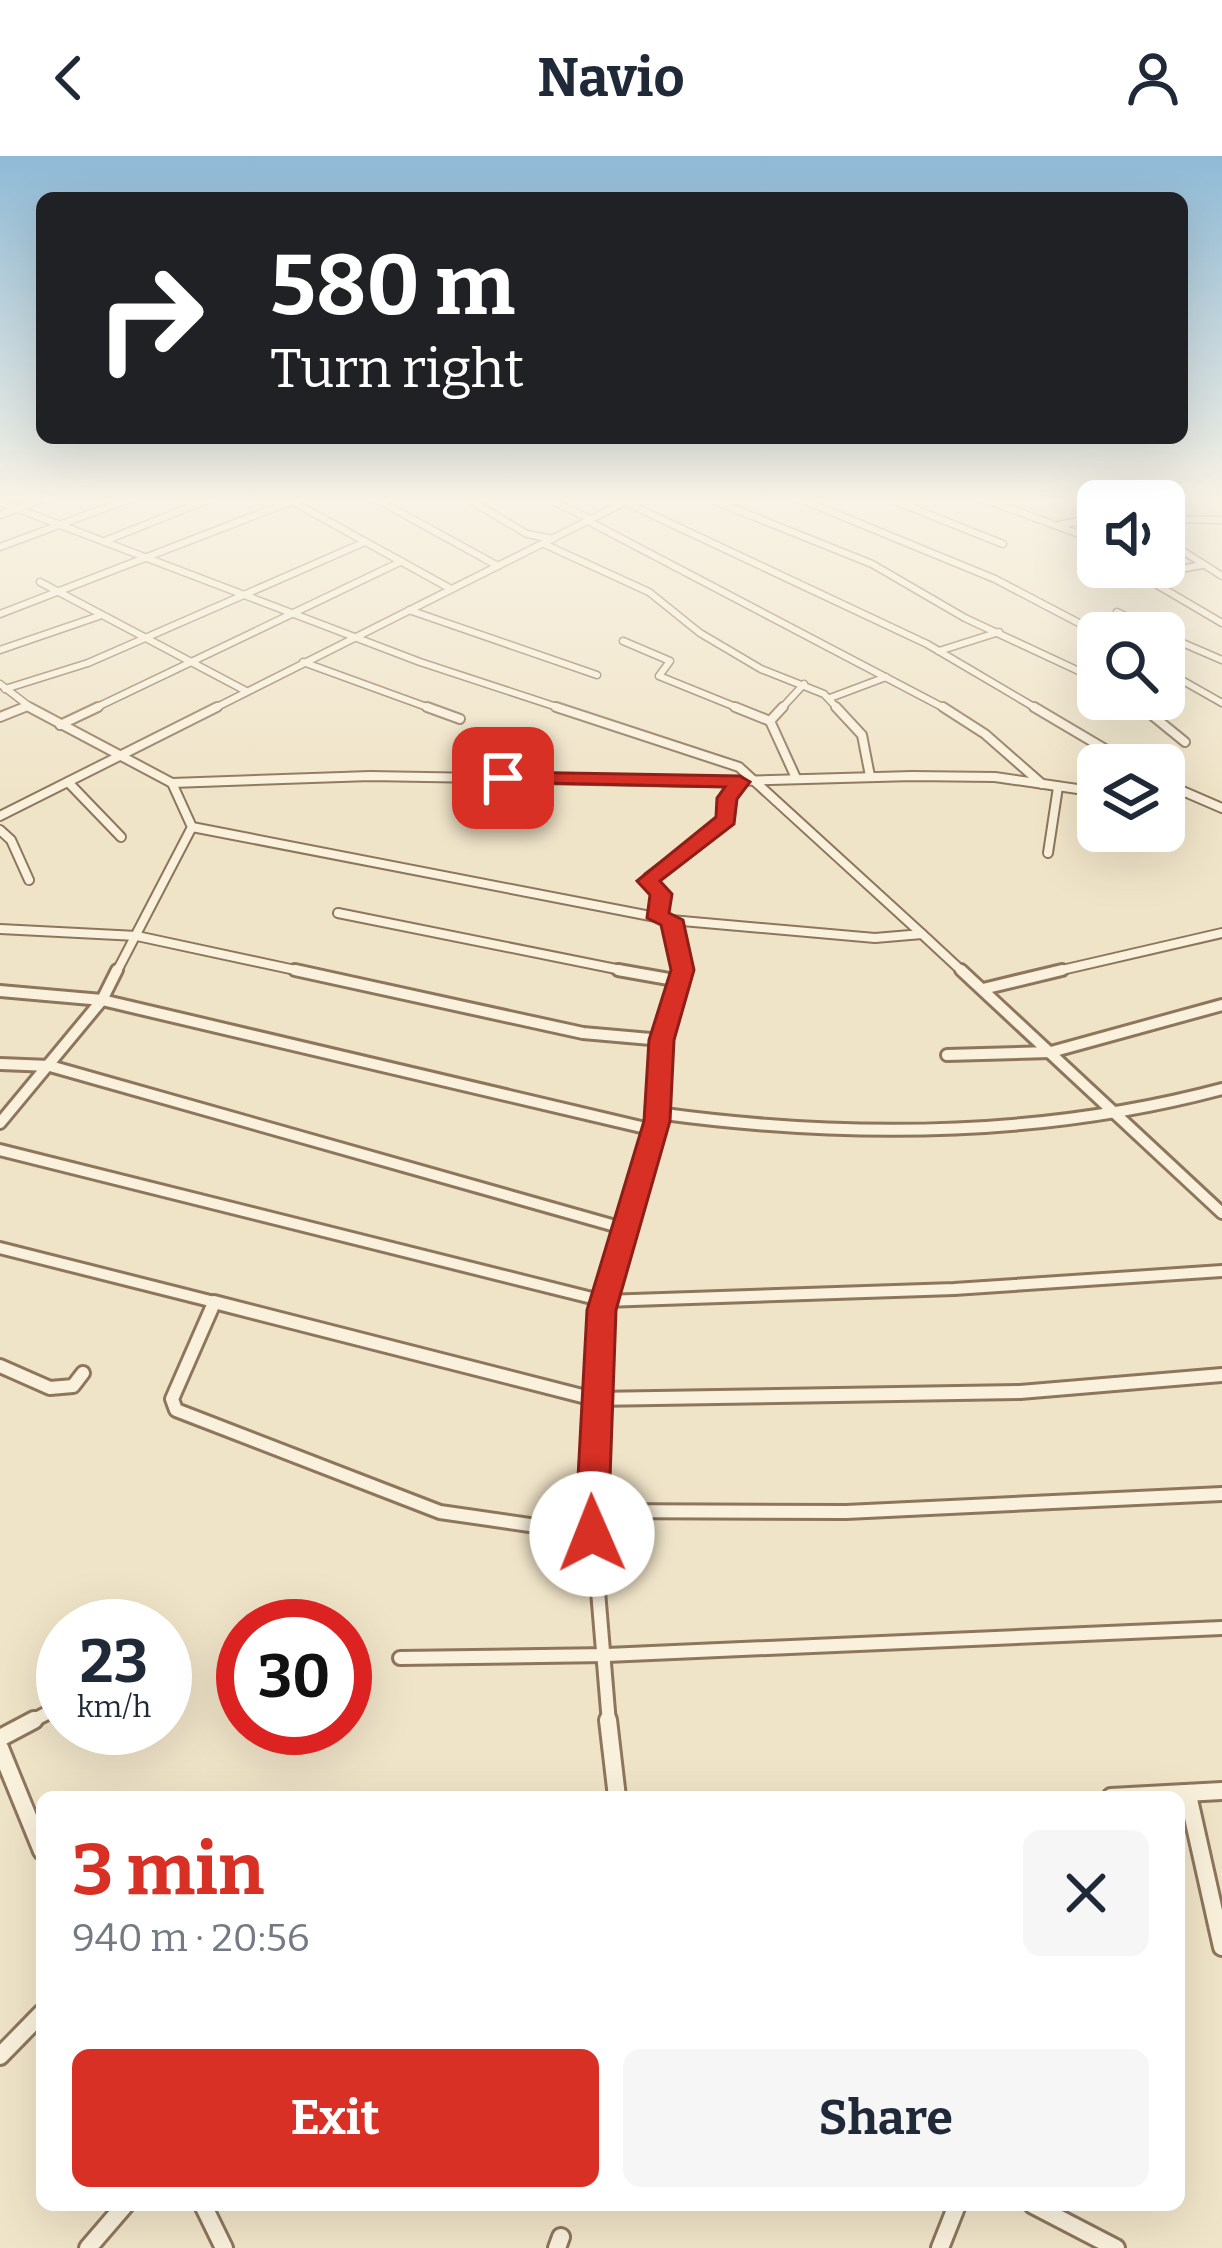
<!DOCTYPE html>
<html lang="en">
<head>
<meta charset="utf-8">
<style>
	body { margin:0; font-family:Bitter,serif; background:#f6f6f7; color:#1f2937; height:100vh; display:flex; flex-direction:column; font-size:45px; white-space:nowrap }
	* { box-sizing:border-box; margin:0 }
	p { font-size:39px; color:#747a83 }
	.icon { flex:none; width:66px; height:66px; fill:none; stroke:currentColor; stroke-width:2; stroke-linecap:round; stroke-linejoin:round }
	.map { position:relative; flex:1; overflow:hidden }
	.details { position:absolute; left:36px; top:1635px; width:1149px; height:420px; display:flex; flex-direction:column; background:#fff; border-radius:18px; box-shadow:0 12px 48px #0002 }
	.details>* { flex:none }
	.guide { position:absolute; left:36px; top:36px; width:1152px; height:252px; border-radius:18px; box-shadow:0 12px 48px #0002; background:#202124; color:#fff; overflow:hidden }
	.controls { position:absolute; left:1077px; top:324px; display:grid; gap:24px }
	.controls a { display:grid; place-items:center; width:108px; height:108px; border-radius:18px; background:#fff; box-shadow:0 12px 48px #0002; font-size:60px }
	.speed { position:absolute; left:36px; top:1443px; display:flex; gap:24px; font-size:60px; font-weight:700; text-align:center }
	.speed>* { display:grid; place-content:center; width:156px; height:156px; border-radius:50%; background:#fff; box-shadow:0 12px 48px #0002; line-height:1 }
	.speed small { font-size:30px; font-weight:400 }
	.speed .limit { border:18px solid #d22; background:#fff; color:#111 }
	.pin { position:absolute; display:grid; place-items:center; width:102px; height:102px; color:#fff; margin:-51px; border-radius:24px; box-shadow:0 6px 18px #0006 }
	.me { position:absolute; width:132px; margin:-66px; rotate:359deg; stroke-linejoin:round; filter:drop-shadow(0 0 9px #0008) }
	.turn { display:flex; align-items:center; gap:42px; height:252px; padding:0 36px; font-size:54px }
	.turn .icon { width:156px; height:156px; stroke-width:2.5 }
	.turn b { display:block; font-size:84px; line-height:102px }
	.round { display:grid; place-items:center; flex:none; width:126px; height:126px; border-radius:18px; background:#f6f6f7 }
	.summary { display:flex; align-items:center; justify-content:space-between; height:204px; padding:0 36px }
	h1 { font-size:72px; font-weight:700; line-height:90px; color:#d93025 }
	.action { display:flex; gap:24px; margin-top:auto; padding:24px 36px }
	.action a { flex:1; height:138px; border-radius:18px; background:#d93025; color:#fff; font-size:48px; font-weight:700; line-height:138px; text-align:center }
	.action a+a { background:#f6f6f7; color:#1f2937 }
	header { display:flex; justify-content:space-between; align-items:center; height:156px; padding:0 36px; background:#fff; font-size:54px; font-weight:700 }
	.map>svg:first-child { display:block }
	.lines { fill:none; stroke-linecap:round; stroke-linejoin:round }
	.minor-far4-casing { stroke:#8d765c; stroke-width:9 }
	.minor-far3-casing { stroke:#8d765c; stroke-width:12 }
	.minor-far2-casing { stroke:#8d765c; stroke-width:16 }
	.minor-far1-casing { stroke:#8d765c; stroke-width:18 }
	.minor-casing { stroke:#8d765c; stroke-width:22 }
	.minor-far4 { stroke:#faf1dc; stroke-width:6 }
	.minor-far3 { stroke:#faf1dc; stroke-width:8 }
	.minor-far2 { stroke:#faf1dc; stroke-width:10 }
	.minor-far1 { stroke:#faf1dc; stroke-width:12 }
	.minor { stroke:#faf1dc; stroke-width:16 }
	.route { fill:#d93025; stroke:#8d1f18; stroke-width:3 }
</style>
</head>
<body>
<header><svg class="icon" aria-label="back" viewBox="0 0 24 24"><path d="M15 5l-7 7 7 7"/></svg>Navio<svg class="icon" aria-label="person" viewBox="0 0 24 24"><circle cx="12" cy="8" r="4"/><path d="M4 21q1-7 8-7t8 7"/></svg></header>
<div class="map">
<svg width="1222" height="2092" viewBox="0 0 1222 2092">
	<rect width="100%" height="100%" fill="#f0e4c8"/>
	<g class="lines">
		<g class="minor-far4-casing">
			<g id="minor-far4">
				<path d="M288 343 451 433"/>
				<path d="M376 343 498 410"/>
				<path d="M468 343 527 378 553 383"/>
				<path d="M548 343 591 363"/>
				<path d="M710 343 872 408 965 462 1098 524"/>
				<path d="M800 343 995 423 1098 477"/>
				<path d="M890 343 1003 388"/>
				<path d="M984 343 1098 385"/>
				<path d="M1075 343 1098 350"/>
				<path d="M0 346 420 506 566 554"/>
				<path d="M625 346 927 488 1039 554"/>
				<path d="M0 359 43 343"/>
				<path d="M1164 363 1222 364"/>
				<path d="M588 365 948 554"/>
				<path d="M1058 369 1098 362"/>
				<path d="M1164 383 1222 420"/>
				<path d="M107 384 210 343"/>
				<path d="M544 388 649 436 700 477 761 513 824 538 839 554"/>
				<path d="M0 391 129 343"/>
				<path d="M1202 409 1142 420 1222 467"/>
				<path d="M40 426 246 535"/>
				<path d="M409 454 597 519"/>
				<path d="M1117 456 1160 477"/>
				<path d="M0 458 292 345"/>
				<path d="M1164 479 1222 504"/>
				<path d="M623 485 670 505 659 520 743 554"/>
				<path d="M0 494 99 460"/>
				<path d="M939 495 999 476"/>
				<path d="M303 506 435 554"/>
				<path d="M1164 514 1222 547"/>
				<path d="M0 528 34 554"/>
				<path d="M5 533 88 507 365 386"/>
				<path d="M830 542 886 521"/>
				<path d="M1132 543 1145 554"/>
				<path d="M17 554 27 550"/>
				<path d="M91 554 400 406"/>
				<path d="M211 554 631 343"/>
				<path d="M780 554 804 528"/>
			</g>
		</g>
		<g class="minor-far3-casing">
			<g id="minor-far3">
				<path d="M29 551 172 627 192 671 116 817"/>
				<path d="M427 551 460 563"/>
				<path d="M735 551 770 565 796 622"/>
				<path d="M836 551 862 579 870 620"/>
				<path d="M943 551 985 578 1042 628"/>
				<path d="M1034 551 1132 609"/>
				<path d="M1142 551 1185 586"/>
				<path d="M0 561 25 551"/>
				<path d="M770 565 783 551"/>
				<path d="M60 569 98 551"/>
				<path d="M68 626 121 681"/>
				<path d="M172 627 370 620 698 626 912 620 995 621 1098 636"/>
				<path d="M1164 627 1222 652"/>
				<path d="M0 660 217 551"/>
				<path d="M192 671 671 764 875 782 922 778 739 611 556 551"/>
				<path d="M0 674 11 684 29 724"/>
				<path d="M1048 697 1058 631"/>
				<path d="M338 757 636 817"/>
				<path d="M658 762 662 740 648 721 727 663V642L740 626"/>
				<path d="M671 764 681 817"/>
				<path d="M0 773 137 780 309 817"/>
				<path d="M922 778 964 817"/>
				<path d="M1049 817 1222 777"/>
			</g>
		</g>
		<g class="minor-far2-casing">
			<g id="minor-far2">
				<path d="M295 814 583 877 662 884"/>
				<path d="M618 814 680 825"/>
				<path d="M961 814 1222 1057"/>
				<path d="M983 833 1062 814"/>
				<path d="M0 835 102 844 654 974"/>
				<path d="M947 899 1051 896 1222 849"/>
				<path d="M0 908 50 910 626 1073"/>
				<path d="M657 957C846 983 1038 982 1222 933"/>
				<path d="M0 967 102 844 117 814"/>
				<path d="M0 994 604 1145 954 1133 1222 1115"/>
				<path d="M0 1092 226 1149"/>
				<path d="M602 1149 657 965 662 884 682 814"/>
			</g>
		</g>
		<g class="minor-far1-casing">
			<g id="minor-far1">
				<path d="M214 1146 594 1243 603 1146"/>
				<path d="M214 1147 172 1243 176 1254 440 1356 592 1378"/>
				<path d="M0 1210 50 1232 73 1230 83 1217"/>
				<path d="M590 1355 846 1356 1222 1338"/>
				<path d="M400 1502 607 1499 1222 1472"/>
				<path d="M28 1567 63 1549"/>
				<path d="M609 1567 590 1339 594 1243 1020 1236 1222 1219"/>
			</g>
		</g>
		<g class="minor-casing">
			<g id="minor">
				<path d="M608 1564 617 1641"/>
				<path d="M0 1582 34 1564"/>
				<path d="M0 1592 42 1695"/>
				<path d="M1188 1639 1222 1791"/>
				<path d="M1111 1641 1222 1635"/>
				<path d="M0 1900 42 1857"/>
				<path d="M203 2049 224 2092"/>
				<path d="M1033 2049 1116 2092"/>
				<path d="M88 2092 125 2049"/>
				<path d="M557 2092 561 2081"/>
				<path d="M940 2092 957 2049"/>
			</g>
		</g>
		<use href="#minor-far4" class="minor-far4"/>
		<use href="#minor-far3" class="minor-far3"/>
		<use href="#minor-far2" class="minor-far2"/>
		<use href="#minor-far1" class="minor-far1"/>
		<use href="#minor" class="minor"/>
	</g>
	<linearGradient id="sky" x2="0" y2="1"><stop stop-color="#8fbad6"/><stop offset="0.54" stop-color="#f8f3e6"/><stop offset="1" stop-color="#f8f3e6" stop-opacity="0"/></linearGradient>
	<rect width="1222" height="636" fill="url(#sky)"/>
	<path class="route" d="M503 616 740 620 750 626 737 643 734 668 660 725 672 738 669 757 683 764 694 814 674 884 670 965 616 1154 608 1378 603 1388H580L575 1378 587 1154 644 965 649 884 671 814 661 769 647 762 650 739 637 725 716 661 717 642 725 631 496 626 493 622Z"/>
</svg>
<div class="controls">
<a><svg class="icon" aria-label="sound" viewBox="0 0 24 24"><path d="M4 9h4l5-4v14l-5-4H4zM17 9q2 3 0 6"/></svg></a>
<a><svg class="icon" aria-label="search" viewBox="0 0 24 24"><circle cx="10" cy="10" r="6"/><path d="M15 15l6 6"/></svg></a>
<a><svg class="icon" aria-label="layers" viewBox="0 0 24 24"><path d="M12 4l9 5-9 5-9-5zM3 14l9 5 9-5"/></svg></a>
</div>
<div class="speed"><div>23<small>km/h</small></div><div class="limit">30</div></div>
<div class="pin" style="left:503px;top:622px;background:#d93025"><svg class="icon" aria-label="arrive" viewBox="0 0 24 24"><path d="M6 21V4h12l-3 4 3 4H6"/></svg></div>
<svg class="me" style="left:592px;top:1378px" viewBox="-20 -20 40 40"><circle r="19" fill="#fff"/><path d="M0-13L10 11 0 6-10 11z" fill="#d93025"/></svg>
<div class="guide">
<div class="turn"><svg class="icon" aria-label="right" viewBox="0 0 24 24"><path d="M7 20v-9h11M14 6l5 5-5 5"/></svg><div><b>580 m</b>Turn right</div></div>
</div>
<section class="details">
<div class="summary"><div><h1>3 min</h1><p>940 m · 20:56</p></div><a class="round"><svg class="icon" aria-label="close" viewBox="0 0 24 24"><path d="M6 6l12 12M18 6L6 18"/></svg></a></div>
<div class="action"><a>Exit</a><a>Share</a></div>
</section>
</div>
</body>
</html>
